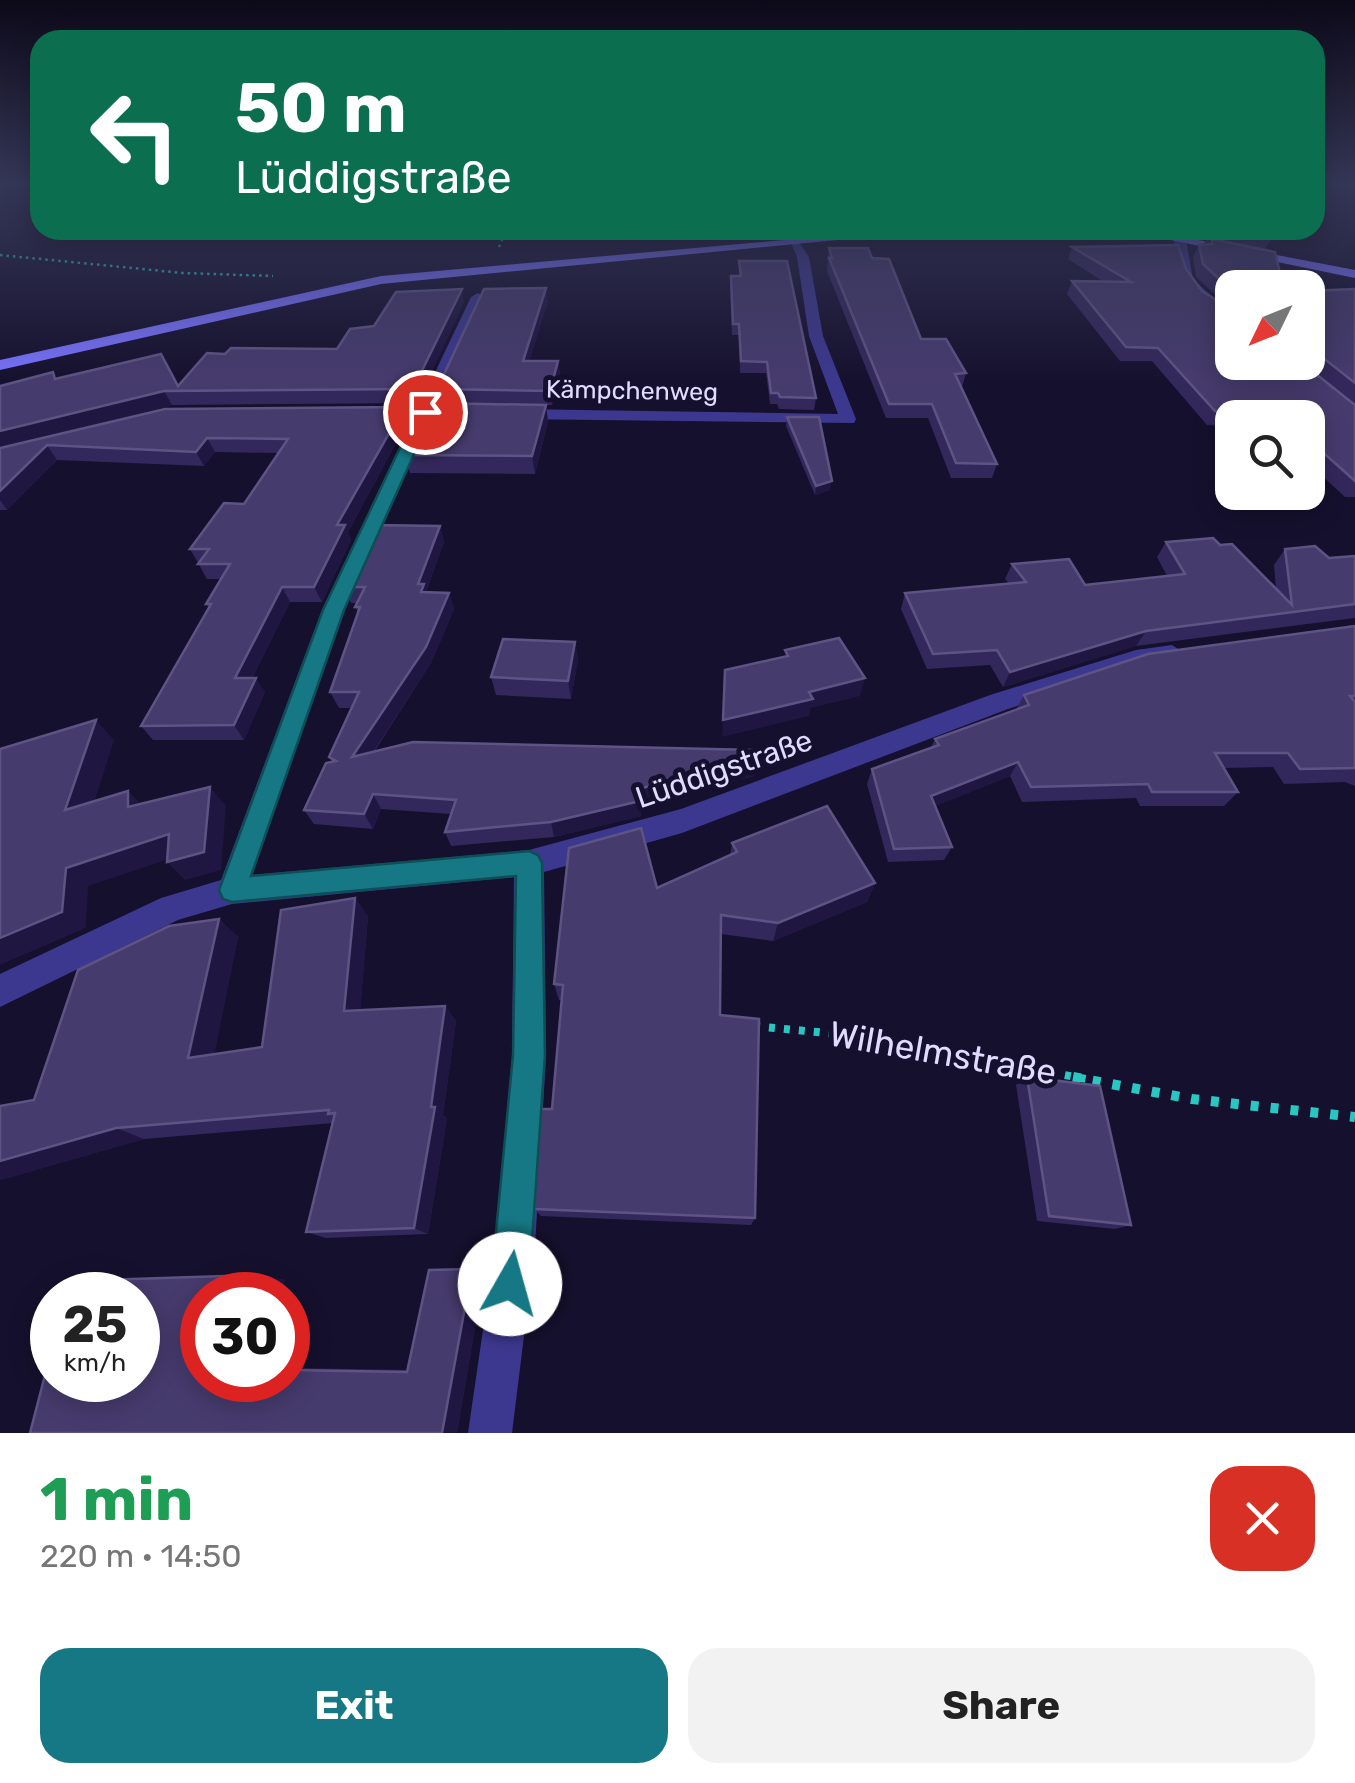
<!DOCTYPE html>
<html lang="en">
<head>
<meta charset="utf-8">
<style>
	body { margin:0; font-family:Rubik,sans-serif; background:#f2f2f2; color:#222; height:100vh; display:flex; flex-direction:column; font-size:38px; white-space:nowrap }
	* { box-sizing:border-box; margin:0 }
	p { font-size:32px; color:#767676 }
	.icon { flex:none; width:55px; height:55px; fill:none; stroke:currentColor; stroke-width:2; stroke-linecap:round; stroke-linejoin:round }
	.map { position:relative; height:1433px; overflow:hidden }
	.drawer { display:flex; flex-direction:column; background:#fff; flex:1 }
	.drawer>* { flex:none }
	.hud { position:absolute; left:30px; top:30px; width:1295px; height:210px; border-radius:30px; box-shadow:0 5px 25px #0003; background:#0b6e4f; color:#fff; overflow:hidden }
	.needle { width:65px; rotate:227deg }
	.buttons { position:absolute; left:1215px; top:270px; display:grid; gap:20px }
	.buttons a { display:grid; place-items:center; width:110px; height:110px; border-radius:20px; background:#fff; box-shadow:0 5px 25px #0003; font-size:50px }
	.speed { position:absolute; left:30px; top:1272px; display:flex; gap:20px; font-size:50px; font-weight:700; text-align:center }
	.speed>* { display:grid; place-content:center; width:130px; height:130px; border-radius:50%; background:#fff; box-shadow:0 5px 25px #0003; line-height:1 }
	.speed small { font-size:25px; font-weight:400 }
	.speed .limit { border:15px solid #d22; background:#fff; color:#111 }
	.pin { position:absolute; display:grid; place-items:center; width:85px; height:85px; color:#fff; margin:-42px; border:5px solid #fff; border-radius:50%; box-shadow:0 2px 10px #0007 }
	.me { position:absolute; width:110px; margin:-55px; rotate:7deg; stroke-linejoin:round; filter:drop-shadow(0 0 8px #0008) }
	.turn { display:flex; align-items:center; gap:35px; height:210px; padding:0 40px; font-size:45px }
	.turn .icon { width:130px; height:130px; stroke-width:2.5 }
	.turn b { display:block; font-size:70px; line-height:85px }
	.round { display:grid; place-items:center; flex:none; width:105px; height:105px; border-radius:30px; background:#f2f2f2 }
	.headline { display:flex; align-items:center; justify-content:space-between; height:170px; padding:0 40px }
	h1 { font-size:60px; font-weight:700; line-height:75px; color:#1e9e55 }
	.cta { display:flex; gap:20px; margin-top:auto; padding:20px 40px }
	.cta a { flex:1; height:115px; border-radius:30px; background:#167885; color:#fff; font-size:40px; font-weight:700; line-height:115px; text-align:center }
	.cta a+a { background:#f2f2f2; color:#222 }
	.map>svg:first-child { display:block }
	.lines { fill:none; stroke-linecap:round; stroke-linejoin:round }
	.path-far2 { stroke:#28c7c1; stroke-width:2.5; stroke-dasharray:2.5 4; stroke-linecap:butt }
	.path-far1 { stroke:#28c7c1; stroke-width:8; stroke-dasharray:6 9; stroke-linecap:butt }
	.path { stroke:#28c7c1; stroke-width:10; stroke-dasharray:8 12; stroke-linecap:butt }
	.street { fill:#3d388f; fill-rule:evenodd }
	.secondary { fill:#7973ff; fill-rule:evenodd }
	.wall { fill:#33285b }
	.shaded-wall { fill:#1f1641 }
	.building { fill:#463b6d; stroke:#5e5484; stroke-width:2.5 }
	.route { fill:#167885; stroke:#0e4e56; stroke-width:2.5 }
	.labels { text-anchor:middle; stroke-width:10; stroke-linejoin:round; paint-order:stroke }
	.far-street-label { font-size:25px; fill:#e1dcff; stroke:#15102d }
	.street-label { font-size:30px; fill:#e1dcff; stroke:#15102d }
	.near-street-label { font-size:35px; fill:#e1dcff; stroke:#15102d }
</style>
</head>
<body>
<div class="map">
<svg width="1355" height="1433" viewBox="0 0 1355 1433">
	<rect width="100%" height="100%" fill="#15102d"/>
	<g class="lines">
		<g class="path-far2">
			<path d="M499 247 506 230"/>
			<path d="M0 255 183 273 273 276"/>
		</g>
		<path class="path-far1" d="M754 1026 848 1035 1086 1079"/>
		<path class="path" d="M1073 1077 1192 1099 1355 1117"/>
		<g class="street">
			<path d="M1180 236 1186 240 1193 279 1232 315V325C1196 311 1175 278 1174 240Z"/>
			<path d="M797 239 809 257 823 336 856 419 854 423 515 419 507 414 515 409 838 414 809 336 797 257 791 243Z"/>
			<path d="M478 293 485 297 435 408H455L463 413 455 418H430L344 610 252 875 529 850 681 809 990 695 1136 650 1172 645 1184 653 1180 659 1137 666 1008 709 682 833 544 872 546 1055 535 1247 512 1433H468L495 1247 512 1055 514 877 232 904 178 920 0 1007V974L161 898 221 880 322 610 414 418H375L367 413 375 408H418L471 297Z"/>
		</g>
		<g class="secondary">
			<path d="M897 230H941L381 284 0 370V360L381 276Z"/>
			<path d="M1122 230H1146L1355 270V278Z"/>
		</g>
	</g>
	<g class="wall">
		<path d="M1166 230H1269L1271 239 1265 249Z"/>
		<path d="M1207 238 1275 252 1280 273 1232 288V310L1196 277 1193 257 1199 245H1203Z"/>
		<path d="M1072 247 1186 269 1202 291 1302 362H1308V291L1355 289V497H1345L1308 463V418H1232V426L1207 425 1152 361H1120L1067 294 1072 281 1104 282 1068 259Z"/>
		<path d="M829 248 872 258 921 339 966 373 962 387 997 464 992 478H951L928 418H886L827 271Z"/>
		<path d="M739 261 816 398 814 410 779 409 777 404H770L766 373H740L739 335H732L730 287 731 276H739Z"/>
		<path d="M548 301 529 361H558L560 375 552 405H546L548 422 535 474 410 473 405 455 441 403 437 389Z"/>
		<path d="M464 302 417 403 172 405 24 442 408 421 348 532 351 540 322 602H290L252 678 265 692 244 740H153L141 726 209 608 206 604 221 579H207L190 549 244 504 278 453 215 452 204 466 57 460 7 510H0V386L57 379 178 386 225 354 337 349 374 326Z"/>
		<path d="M787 417 830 490 815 495 786 426Z"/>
		<path d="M440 526 444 542 426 592 449 593 454 609 431 663 374 752 756 761 754 776 640 803 641 816 554 837 451 846 445 832 451 814 381 809 373 829 314 824 304 810 332 762 329 757 352 708H339L330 692 358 613 355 607 357 603H351L344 587Z"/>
		<path d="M1166 542 1220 545 1276 589 1274 565 1285 549 1329 558 1355 556V618L1136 646 1003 687 990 665 927 669 901 609 905 593 1009 583 1005 579 1012 564 1085 585 1167 576 1157 557Z"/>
		<path d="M1355 626V786L1345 782 1284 784 1273 767 1224 768 1238 792 1224 806H1140L1136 798 1022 802 1010 776 935 806 952 847 944 860 888 862 867 784 872 769 931 747 935 739 1016 710 1024 695Z"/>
		<path d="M575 642 578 660 571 699 496 695 491 677Z"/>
		<path d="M732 843 875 883 867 902 773 941 721 934 720 1015 755 1218 751 1225 541 1216 534 1209 552 1109 562 1000H559L554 984 657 888 730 855Z"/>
		<path d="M355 898 368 917 360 1010 445 1006 456 1021 443 1115 447 1118 428 1234 326 1238 306 1232 333 1123 144 1139 0 1180V1106L34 1100 219 919 238 937 214 1054 262 1047Z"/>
		<path d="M1027 1077 1131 1225 1115 1229 1037 1221 1016 1085Z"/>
		<path d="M472 1269 484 1274 457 1433H30L52 1348V1380H138V1295H66L70 1281 259 1275 285 1280 280 1295H202V1380H288V1368L407 1370 429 1270Z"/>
	</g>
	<g class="shaded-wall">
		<path d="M546 288 548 301 525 375 523 361Z"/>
		<path d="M462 289 464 302 417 403 413 389Z"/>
		<path d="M558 361 560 375 552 405 550 391Z"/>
		<path d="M164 391 172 405 0 448V431Z"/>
		<path d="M546 405 548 422 535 474 532 456Z"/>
		<path d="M404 407 408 421 348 532 351 540 322 602 314 587 337 525Z"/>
		<path d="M207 438 215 452 204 466 196 452Z"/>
		<path d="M47 445 57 460 7 510 0 500V491Z"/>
		<path d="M832 481 830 490 815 495 816 486Z"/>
		<path d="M440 526 444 542 426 592 429 600 426 608 418 584Z"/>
		<path d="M282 587 290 602 244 693 235 678Z"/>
		<path d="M449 593 454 609 431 663 360 772 352 757Z"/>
		<path d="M1146 631 1136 646 1003 687 1010 672Z"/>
		<path d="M575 642 578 660 571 699 568 681Z"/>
		<path d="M256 678 265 692 244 740 234 725Z"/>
		<path d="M865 678 860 696 811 708 809 716 722 737 723 720 809 692Z"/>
		<path d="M96 720 114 740 86 829 65 810Z"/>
		<path d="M756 761 754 776 640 803 641 816 554 837 551 822 638 789Z"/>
		<path d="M1018 762 1010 776 925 810 931 796Z"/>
		<path d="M210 787 226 806 221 870 185 880 167 862Z"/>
		<path d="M128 791 147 810 128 807Z"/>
		<path d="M373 794 381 809 373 829 364 814Z"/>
		<path d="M169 834 187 853 88 886 86 928 0 965V938L66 868Z"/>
		<path d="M875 883 867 902 773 941 778 923Z"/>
		<path d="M355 898 368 917 359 1026 344 1011Z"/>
		<path d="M219 919 238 937 211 1072 188 1058Z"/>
		<path d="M445 1006 456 1021 443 1115 447 1118 428 1234 414 1228Z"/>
		<path d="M116 1128 144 1139 0 1180V1161Z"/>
		<path d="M472 1269 484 1274 457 1433H442Z"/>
		<path d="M259 1275 285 1280 280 1295H254Z"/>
	</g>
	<g class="building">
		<path d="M1221 230H1269L1271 239Z"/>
		<path d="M1207 238 1275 252 1280 273 1302 288H1232V291L1203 264 1199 245 1212 244V239Z"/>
		<path d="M1178 245 1186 269 1202 291 1232 310V362H1301L1355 405V481L1308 439V418H1284L1277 411H1215L1158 348 1126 347 1072 281 1131 282 1072 247Z"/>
		<path d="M829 248H868L872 258 889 259 921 339H946L966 373 955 374 997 464 956 463 932 404H889L829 258H832Z"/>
		<path d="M739 261H787L816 398 780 397 778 393H771L767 362 741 361 739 324H733L731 276H741Z"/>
		<path d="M546 288 523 361H558L550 391 437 389 484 289Z"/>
		<path d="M462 289 413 389 164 391 0 431V386L53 372 55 379 161 354 178 386 207 353 225 354 231 348 337 349 350 329 374 326 396 292Z"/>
		<path d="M1355 289V383L1308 346V291Z"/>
		<path d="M429 403 546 405 532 456 405 455Z"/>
		<path d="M404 407 337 525H345L314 587H282L235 678H256L234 725 141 726 211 604H206L230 564H198L209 549H190L224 503 244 504 288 439 207 438 196 452 47 445 0 491V448L165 409Z"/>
		<path d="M787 417H819L832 481 816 486Z"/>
		<path d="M374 525 440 526 418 584H424L421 592 449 593 426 647 352 757 413 742 754 750 756 761 638 789 640 801 551 822 445 832 456 800 373 794 364 814 304 810 326 763 336 761 329 757 359 692H330L360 607H355L365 587H344Z"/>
		<path d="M1213 538 1220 545 1232 544 1292 605 1285 549 1315 546 1329 558 1355 556V604L1146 631 1010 672 997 650 933 654 905 593 1026 582 1012 564 1069 559 1085 585 1185 574 1166 542Z"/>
		<path d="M1355 626V696H1350L1355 702V768L1300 769 1288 753H1215L1238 792H1152L1148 784 1031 787 1018 762 931 796 952 847 894 849 872 769 939 745 935 739 1029 705 1024 695 1148 654Z"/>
		<path d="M839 638 865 678 809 692 813 699 723 720 725 670 788 656 785 650Z"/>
		<path d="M503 639 575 642 568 681 491 677Z"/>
		<path d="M96 720 65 810 128 791V807L210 787 204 852 167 862 169 834 66 868 62 912 0 938V749Z"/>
		<path d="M827 806 875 883 778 923 721 915 720 1015 759 1019 755 1218 534 1209 539 1109H552L563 985 554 984 569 848 641 828 657 888 737 852 732 843Z"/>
		<path d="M355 898 344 1011 445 1006 431 1107H435L414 1228 306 1232 335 1113 328 1114 329 1110 116 1128 0 1161V1106L34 1100 78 970 169 926 219 919 188 1058 262 1047 281 910Z"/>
		<path d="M1027 1077 1100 1086 1131 1225 1049 1216Z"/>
		<path d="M472 1269 442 1433H30L52 1348V1380H138V1295H66L70 1281 259 1275 254 1295H202V1380H288V1370L407 1372 429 1270Z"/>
	</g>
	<linearGradient id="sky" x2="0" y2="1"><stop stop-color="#0c0919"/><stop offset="0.48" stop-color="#353757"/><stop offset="1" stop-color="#353757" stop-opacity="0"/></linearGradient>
	<rect width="1355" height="384" fill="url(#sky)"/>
	<path class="route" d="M425 408 433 412 344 610 251 876 529 851 538 855 542 863 545 1055 529 1284 523 1297 510 1303 497 1297 491 1284 513 1055 516 876 232 902 223 899 219 890 323 610 417 412Z"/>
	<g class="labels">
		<g class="far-street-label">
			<text transform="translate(632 390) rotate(1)" y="9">Kämpchenweg</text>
		</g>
		<g class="street-label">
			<text transform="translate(724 769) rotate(-19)" y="10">Lüddigstraße</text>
		</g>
		<g class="near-street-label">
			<text transform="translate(943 1053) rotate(10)" y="12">Wilhelmstraße</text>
		</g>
	</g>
</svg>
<div class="buttons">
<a><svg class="needle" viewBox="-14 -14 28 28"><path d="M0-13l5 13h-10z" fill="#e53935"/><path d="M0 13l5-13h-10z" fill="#767676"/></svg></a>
<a><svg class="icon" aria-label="search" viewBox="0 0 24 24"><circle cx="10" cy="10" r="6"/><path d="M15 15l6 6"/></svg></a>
</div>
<div class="speed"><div>25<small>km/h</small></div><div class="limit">30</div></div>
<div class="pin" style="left:425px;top:412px;background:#d93025"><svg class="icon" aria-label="arrive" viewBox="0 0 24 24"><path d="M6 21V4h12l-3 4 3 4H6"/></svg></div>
<svg class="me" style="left:510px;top:1284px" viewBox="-20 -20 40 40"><circle r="19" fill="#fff"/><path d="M0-13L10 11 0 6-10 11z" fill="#167885"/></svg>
<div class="hud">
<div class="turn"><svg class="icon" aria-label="left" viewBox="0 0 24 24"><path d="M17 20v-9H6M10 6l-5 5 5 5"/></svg><div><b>50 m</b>Lüddigstraße</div></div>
</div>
</div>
<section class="drawer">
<div class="headline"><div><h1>1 min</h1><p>220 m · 14:50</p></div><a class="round" style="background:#d93025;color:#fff"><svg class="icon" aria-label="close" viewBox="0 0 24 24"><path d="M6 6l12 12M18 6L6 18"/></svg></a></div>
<div class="cta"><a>Exit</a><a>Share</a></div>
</section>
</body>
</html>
